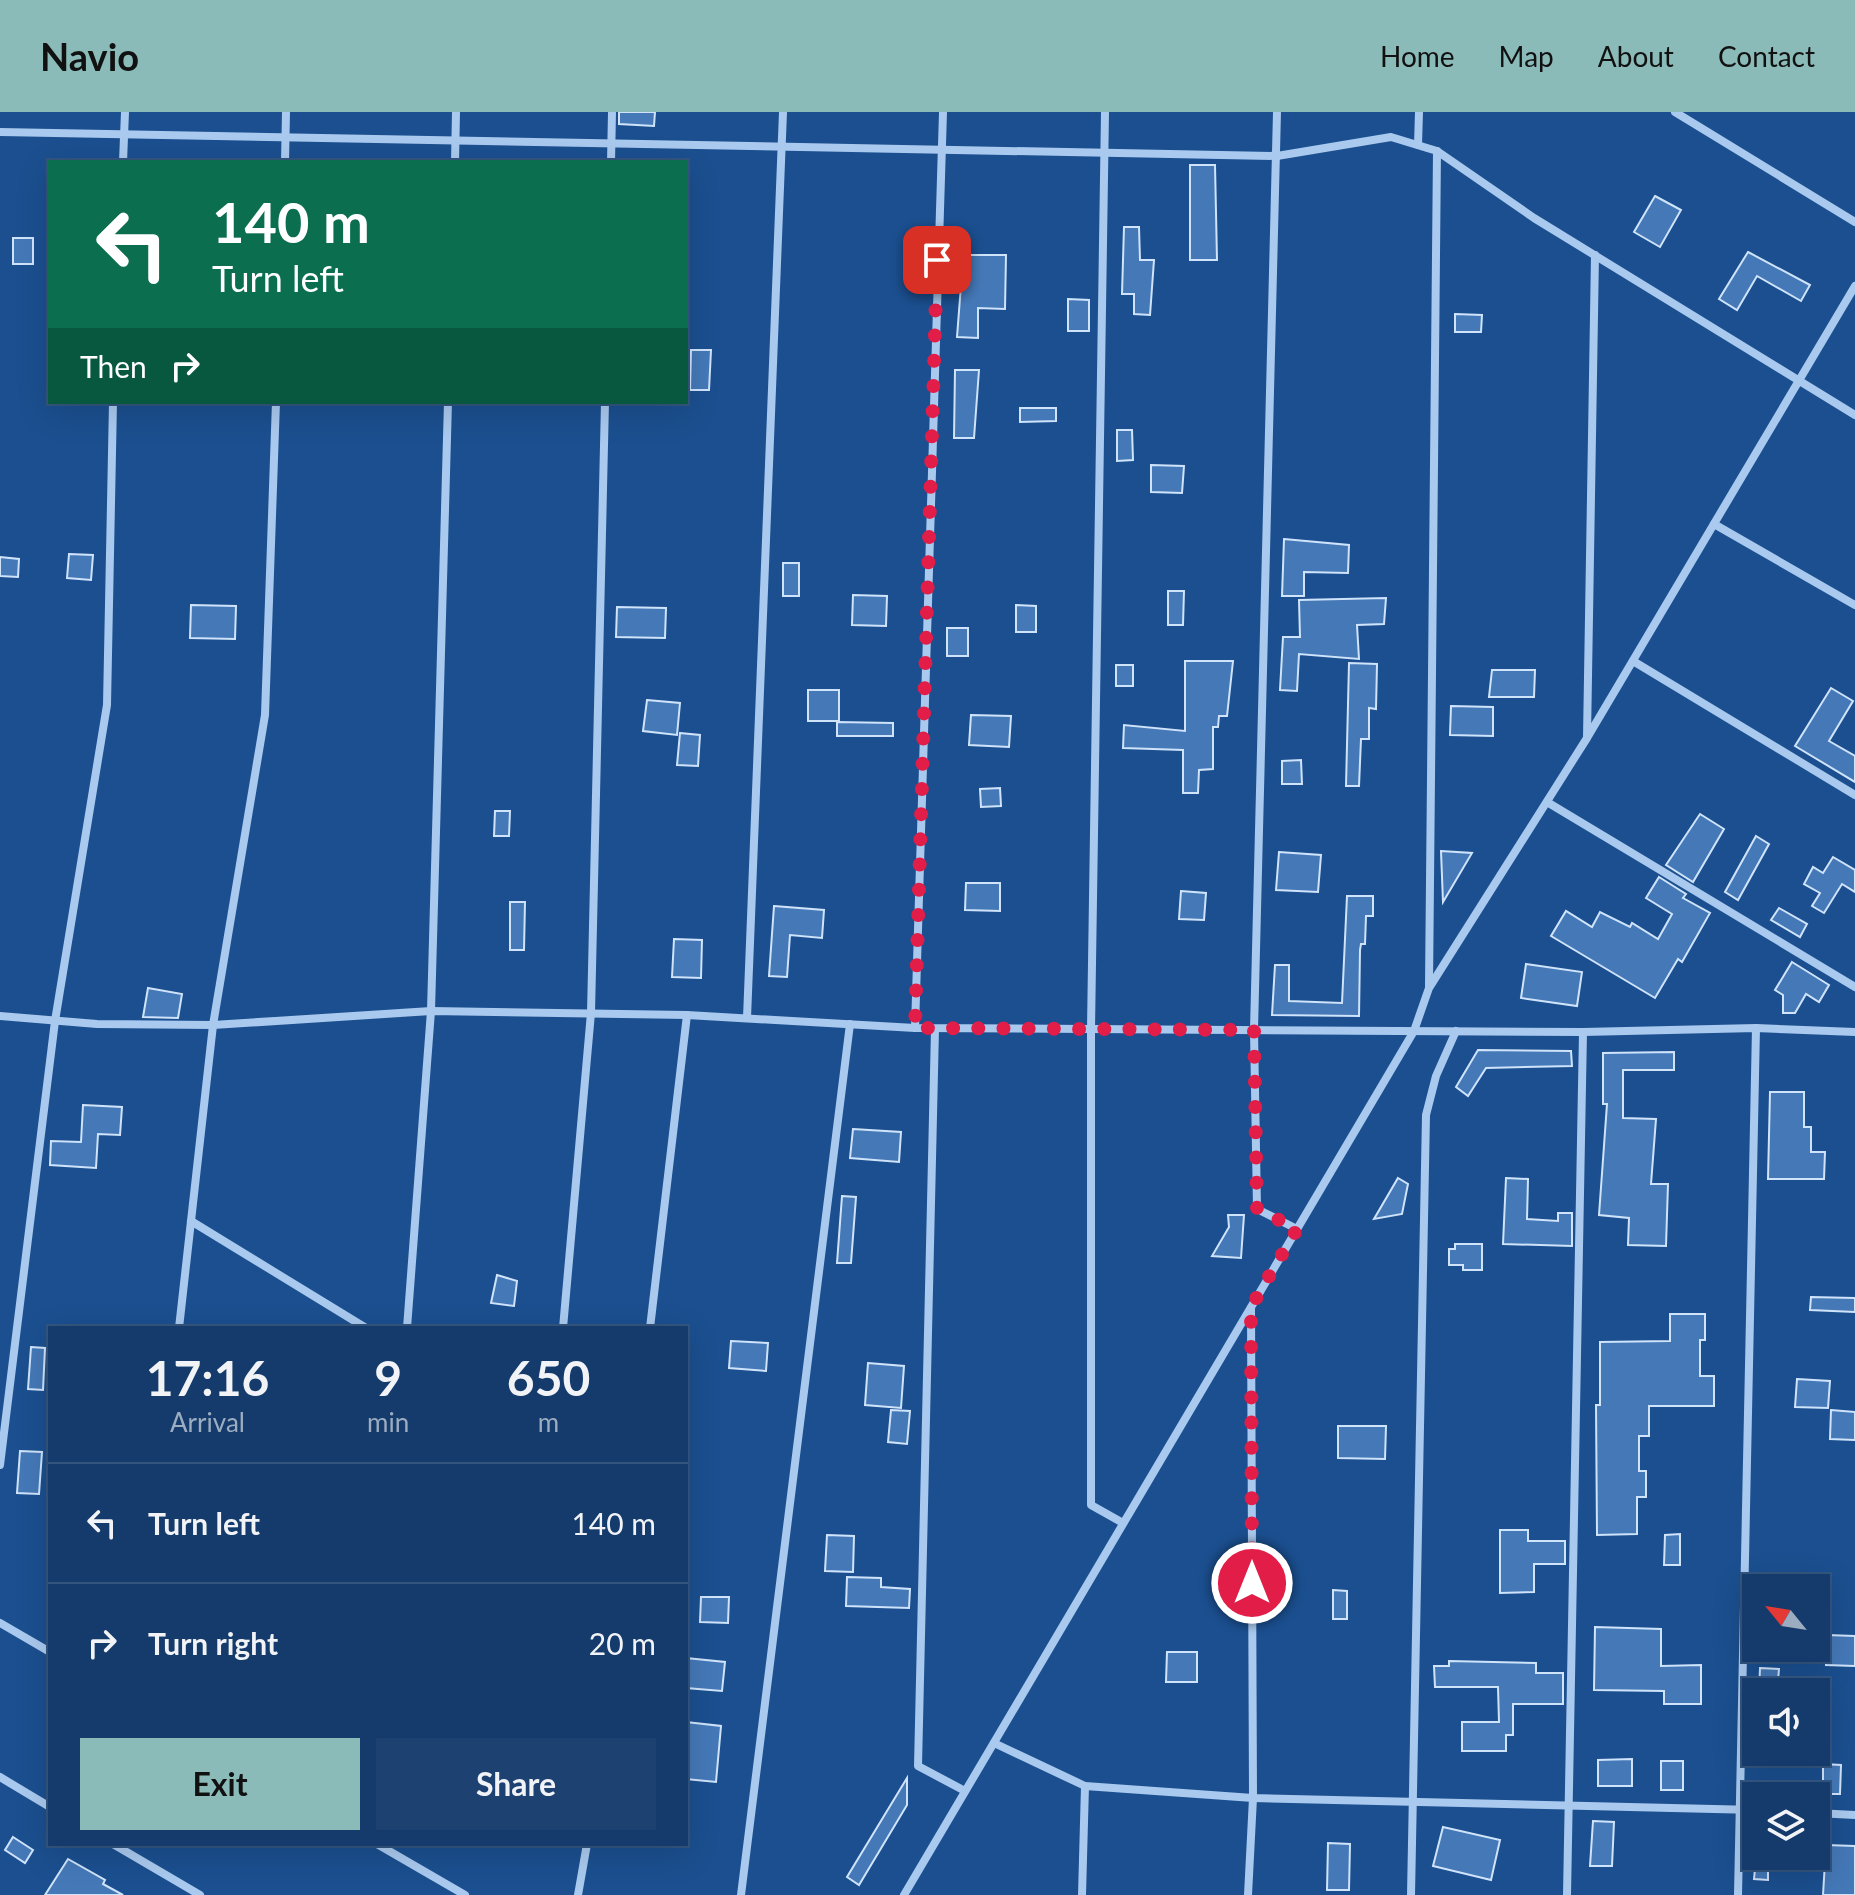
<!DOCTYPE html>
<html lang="en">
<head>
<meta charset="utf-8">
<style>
	body { margin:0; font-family:Lato,sans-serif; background:#1d4271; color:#f1f3f6; height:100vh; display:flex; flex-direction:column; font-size:30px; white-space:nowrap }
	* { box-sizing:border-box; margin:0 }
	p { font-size:26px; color:#9dadc1 }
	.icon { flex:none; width:44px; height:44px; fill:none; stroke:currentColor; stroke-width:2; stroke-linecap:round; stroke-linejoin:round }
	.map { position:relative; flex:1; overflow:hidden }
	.panel { position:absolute; left:48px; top:1214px; width:640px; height:520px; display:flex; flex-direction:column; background:#143b6b; border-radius:0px; box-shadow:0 8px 32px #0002,0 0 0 2px #33557e }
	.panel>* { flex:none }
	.hud { position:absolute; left:48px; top:48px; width:640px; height:244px; border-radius:0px; box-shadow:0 8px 32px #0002,0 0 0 2px #33557e; background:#0b6e4f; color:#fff; overflow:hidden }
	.needle { width:52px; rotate:300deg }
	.fabs { position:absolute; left:1742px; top:1462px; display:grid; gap:16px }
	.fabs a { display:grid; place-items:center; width:88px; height:88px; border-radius:0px; background:#143b6b; box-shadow:0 8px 32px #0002,0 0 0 2px #33557e; font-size:40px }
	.pin { position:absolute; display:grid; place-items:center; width:68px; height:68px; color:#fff; margin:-34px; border-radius:16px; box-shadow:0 4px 12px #0006 }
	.me { position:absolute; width:88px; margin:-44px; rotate:0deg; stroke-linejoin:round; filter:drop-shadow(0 0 6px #0008) }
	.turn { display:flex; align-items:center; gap:28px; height:168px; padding:0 32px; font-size:36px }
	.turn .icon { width:104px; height:104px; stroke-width:2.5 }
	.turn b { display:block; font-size:56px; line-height:68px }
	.then { display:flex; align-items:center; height:76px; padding:0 32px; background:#0003; gap:16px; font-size:30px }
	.eta { display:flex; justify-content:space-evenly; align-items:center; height:136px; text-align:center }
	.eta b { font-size:48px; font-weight:700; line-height:56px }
	.action { display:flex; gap:16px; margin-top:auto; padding:16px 32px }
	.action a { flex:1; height:92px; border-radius:0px; background:#8bbbb9; color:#111; font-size:32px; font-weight:700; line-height:92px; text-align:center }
	.action a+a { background:#1d4271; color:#f1f3f6 }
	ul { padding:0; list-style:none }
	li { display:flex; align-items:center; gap:24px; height:120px; padding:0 32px; border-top:2px solid #33557e }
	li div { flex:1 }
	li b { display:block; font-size:30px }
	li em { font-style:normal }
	header { display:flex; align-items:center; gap:48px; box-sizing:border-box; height:112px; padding:0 40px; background:#8bbbb9; color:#111 }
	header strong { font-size:38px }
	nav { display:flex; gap:44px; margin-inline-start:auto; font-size:28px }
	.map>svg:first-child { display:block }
	.building { fill:#4478b7; stroke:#cfe3fa; stroke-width:2 }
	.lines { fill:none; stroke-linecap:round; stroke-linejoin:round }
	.street { stroke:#a9c9ee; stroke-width:8 }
	.route { stroke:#e11d48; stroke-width:14; stroke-dasharray:0 25.2 }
</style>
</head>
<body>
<header>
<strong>Navio</strong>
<nav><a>Home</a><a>Map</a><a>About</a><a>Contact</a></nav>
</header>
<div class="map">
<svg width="1855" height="1783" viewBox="0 0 1855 1783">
	<rect width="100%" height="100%" fill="#1b4f8f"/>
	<g class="building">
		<path d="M619 0H655L654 14 619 12Z"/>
		<path d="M1190 53H1215L1217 148H1190Z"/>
		<path d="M1655 84 1681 98 1660 135 1634 120Z"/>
		<path d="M1124 115H1139L1140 148H1154L1150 203 1134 202V182H1122Z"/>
		<rect x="13" y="126" width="20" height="26"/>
		<path d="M1748 140 1810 173 1801 189 1757 164 1737 198 1719 187Z"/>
		<path d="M958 143H1006L1005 197 978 196V226L957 225 962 160H957Z"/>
		<path d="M1068 187 1089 188V219H1068Z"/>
		<path d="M1455 202 1482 203 1481 220H1455Z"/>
		<path d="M691 238H711L709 278H690Z"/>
		<path d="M955 258H979L974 326H954Z"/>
		<path d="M1020 296H1056V309L1020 310Z"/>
		<path d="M1117 318H1132L1133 348 1117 349Z"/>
		<path d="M1151 353 1184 354 1182 381 1151 380Z"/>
		<path d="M1284 427 1349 433 1348 461 1304 460V484H1282Z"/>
		<path d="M69 442 93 443 91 468 67 466Z"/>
		<path d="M0 445 19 447 18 465 0 464Z"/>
		<rect x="783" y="451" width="16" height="33"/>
		<path d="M1168 479H1184L1183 513H1168Z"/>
		<path d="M853 483 887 484 886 514 852 513Z"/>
		<path d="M1386 486 1384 512 1357 513 1359 547 1299 542 1297 579 1280 578 1283 525H1300L1299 488Z"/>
		<path d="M191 493 236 494 235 527 190 526Z"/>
		<path d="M1016 493 1036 494V520H1016Z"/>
		<path d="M617 495 666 496 665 526 616 525Z"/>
		<rect x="947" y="516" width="21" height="28"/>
		<path d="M1185 549H1233L1227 604H1219L1218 615H1213V657L1199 658 1198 681H1183V638L1123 636 1124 613 1185 619Z"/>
		<path d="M1349 551 1377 552 1376 597 1369 596V627H1361L1359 674H1346Z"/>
		<rect x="1116" y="553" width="17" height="21"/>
		<path d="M1492 558H1535L1534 585H1489Z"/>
		<path d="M1831 576 1853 589 1829 629 1855 644V670L1795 634Z"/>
		<rect x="808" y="578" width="31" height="31"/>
		<path d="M647 588 680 591 677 623 643 619Z"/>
		<path d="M1451 594 1493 595V624L1450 623Z"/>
		<path d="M971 603 1011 604 1009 635 969 633Z"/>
		<path d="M837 610 893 611V624H837Z"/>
		<path d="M680 621 700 623 698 654 677 653Z"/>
		<path d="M1301 648 1302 672H1282V649Z"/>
		<path d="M1000 676 1001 694 981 695 980 677Z"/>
		<path d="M495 699H510L509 724H494Z"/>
		<path d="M1700 702 1724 717 1693 770 1666 753Z"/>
		<path d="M1756 724 1769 732 1738 788 1725 780Z"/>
		<path d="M1441 739 1472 741 1443 790Z"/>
		<path d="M1279 740 1321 743 1318 780 1276 778Z"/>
		<path d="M1833 745 1855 758V780L1842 772 1824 801 1812 794 1820 781 1804 772 1813 755 1823 761Z"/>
		<path d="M1659 765 1686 782 1683 786 1710 801 1682 850 1678 847 1655 886 1551 824 1566 799 1592 815 1600 800 1630 815 1632 811 1658 827 1672 802 1646 786Z"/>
		<path d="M966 771H1000V799L965 798Z"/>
		<path d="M1181 779 1206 781 1204 808 1179 807Z"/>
		<path d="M1347 784H1373V804H1366L1365 832H1361L1360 838 1359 904 1272 903 1275 853H1289V889L1342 891Z"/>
		<path d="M510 790H525L524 838H510Z"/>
		<path d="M774 794 824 798 822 826 790 823 787 865 769 864Z"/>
		<path d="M1779 796 1807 812 1800 825 1771 808Z"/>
		<path d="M674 827 702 828 701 866 672 865Z"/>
		<path d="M1792 850 1829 873 1819 890 1806 882 1795 901H1783V883L1775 878Z"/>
		<path d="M1526 852 1582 860 1577 894 1521 886Z"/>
		<path d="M148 876 182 882 178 906 143 905Z"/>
		<path d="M1478 938 1571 939 1572 954 1486 956 1468 984 1456 975Z"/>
		<path d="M1674 940V958H1623V1006L1656 1007 1651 1072H1668L1666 1134 1628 1133 1629 1106 1599 1103 1607 992H1603V941Z"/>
		<path d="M1770 980H1804V1015H1811V1040H1825L1824 1067H1768Z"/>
		<path d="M83 993 122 995 120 1023 98 1022 96 1056 50 1053 51 1029 81 1030Z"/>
		<path d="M853 1017 901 1020 899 1050 850 1046Z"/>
		<path d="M1398 1066 1408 1072 1402 1102 1374 1107Z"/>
		<path d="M1506 1066 1528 1067 1527 1107 1558 1109V1101H1572V1134L1503 1132Z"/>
		<path d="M842 1084 856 1085 851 1151H837Z"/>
		<path d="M1228 1103H1244L1241 1146 1212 1144 1229 1115Z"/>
		<path d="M1455 1132H1482V1158H1463V1153H1449V1137H1455Z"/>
		<path d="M497 1163 517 1169 514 1194 491 1191Z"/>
		<path d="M1811 1185 1855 1186V1200L1810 1198Z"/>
		<path d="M1670 1202H1705V1228H1700V1264H1714V1294H1649V1324H1639V1359H1646V1385H1637V1422L1597 1423 1596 1293H1600V1230L1670 1229Z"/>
		<path d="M731 1229 768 1231 766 1259 729 1256Z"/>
		<path d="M31 1235 45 1236 43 1278 28 1277Z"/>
		<path d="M868 1251 904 1254 901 1296 865 1293Z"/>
		<path d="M1797 1267 1830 1269 1828 1296 1795 1295Z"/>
		<path d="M891 1298 910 1299 907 1332 888 1330Z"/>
		<path d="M1831 1298 1855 1300V1328L1830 1327Z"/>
		<path d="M1338 1314H1386L1385 1347 1338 1346Z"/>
		<path d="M20 1339 42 1340 39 1382 17 1381Z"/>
		<path d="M1500 1418H1528V1429H1565V1452H1534V1480L1500 1481Z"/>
		<path d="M1680 1422V1453H1664L1665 1423Z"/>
		<path d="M827 1423 854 1424 853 1460 825 1459Z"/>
		<path d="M847 1465 881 1466V1475L910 1477 909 1496 846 1494Z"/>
		<path d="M1333 1478 1347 1479V1507H1333Z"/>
		<path d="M701 1485H729L728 1511 700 1510Z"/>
		<path d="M1595 1515 1661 1517V1554L1701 1553V1592H1664V1579L1594 1578Z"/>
		<path d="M1827 1523 1855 1524V1554L1826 1553Z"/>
		<path d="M1167 1540H1197V1570H1166Z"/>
		<path d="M686 1546 725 1550 722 1579 686 1576Z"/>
		<path d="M1449 1549 1536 1551V1561H1563V1592H1513V1623H1506V1639H1462V1610H1499L1498 1575H1435L1434 1554H1449Z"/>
		<path d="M1760 1556 1779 1557 1777 1580H1759Z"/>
		<path d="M686 1610 721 1614 716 1670 686 1667Z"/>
		<path d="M1632 1647V1674H1598V1648Z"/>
		<rect x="1661" y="1649" width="22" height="29"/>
		<path d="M1823 1652 1841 1653 1840 1682H1823Z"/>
		<path d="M907 1666V1693L859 1773 847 1765Z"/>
		<path d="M1593 1709 1614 1710 1612 1754H1590Z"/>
		<path d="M1443 1715 1500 1728 1491 1768 1433 1754Z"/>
		<path d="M13 1725 33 1738 25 1751 5 1738Z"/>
		<path d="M1328 1731 1350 1732 1349 1778H1327Z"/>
		<path d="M1826 1733 1855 1734V1783H1823Z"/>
		<path d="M1746 1744H1791L1790 1758 1768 1757V1768L1754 1767 1755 1757 1746 1756Z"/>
		<path d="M68 1747 105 1768 103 1772 123 1783H45Z"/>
	</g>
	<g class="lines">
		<g class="street">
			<path d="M1105 0 1091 917V1393L1123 1411"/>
			<path d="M1277 0 1254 918 1257 1097 1297 1117"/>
			<path d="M1675 0 1855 110"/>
			<path d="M0 20 1277 44 1391 25 1437 39 1534 106 1855 303"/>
			<path d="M1418 33 1419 0"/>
			<path d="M123 50 125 0"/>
			<path d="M285 50 286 0"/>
			<path d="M455 50 456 0"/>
			<path d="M611 50 612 0"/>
			<path d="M1714 412 1855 493"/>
			<path d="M1633 549 1855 683"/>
			<path d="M1587 625 1595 143"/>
			<path d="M1547 690 1855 875"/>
			<path d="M1429 874 1437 39"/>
			<path d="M0 904 97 912 213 913 431 899 687 903 915 916 1583 920 1756 916 1855 920"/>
			<path d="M747 906 783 0"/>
			<path d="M915 916 943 0"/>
			<path d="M935 917 918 1654 965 1679"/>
			<path d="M191 1109 366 1216"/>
			<path d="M179 1216 213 913 265 603 276 290"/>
			<path d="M407 1216 431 899 448 290"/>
			<path d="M563 1216 591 901 605 290"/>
			<path d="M650 1216 687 903"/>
			<path d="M0 1353 55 909 107 593 113 290"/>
			<path d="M0 1511 50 1540"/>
			<path d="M994 1631 1085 1674 1253 1686 1756 1698"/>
			<path d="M0 1665 50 1695"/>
			<path d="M1816 1701 1855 1703"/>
			<path d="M113 1732 200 1783"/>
			<path d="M377 1732 465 1783"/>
			<path d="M578 1783 587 1732"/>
			<path d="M741 1783 850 912"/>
			<path d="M904 1783 1414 919 1429 876 1587 626 1855 174"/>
			<path d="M1082 1783 1085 1674"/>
			<path d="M1248 1783 1253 1686 1251 1196"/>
			<path d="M1411 1783 1426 1003 1436 964 1456 919"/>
			<path d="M1567 1783 1583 920"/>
			<path d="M1738 1783 1756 916"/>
		</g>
	</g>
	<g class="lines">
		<path class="route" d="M937 148 915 916 1254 918 1257 1097 1297 1117 1251 1195 1252 1471"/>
	</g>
</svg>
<div class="fabs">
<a><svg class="needle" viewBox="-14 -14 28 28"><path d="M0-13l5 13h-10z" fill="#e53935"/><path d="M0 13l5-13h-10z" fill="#9dadc1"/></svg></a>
<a><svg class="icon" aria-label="sound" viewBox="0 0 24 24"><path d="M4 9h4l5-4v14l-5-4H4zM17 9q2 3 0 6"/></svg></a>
<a><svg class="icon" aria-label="layers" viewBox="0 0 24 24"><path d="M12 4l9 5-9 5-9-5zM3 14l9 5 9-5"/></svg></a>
</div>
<div class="pin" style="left:937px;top:148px;background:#d93025"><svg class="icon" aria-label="arrive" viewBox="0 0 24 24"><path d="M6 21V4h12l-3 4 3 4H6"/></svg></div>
<svg class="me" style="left:1252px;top:1471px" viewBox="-20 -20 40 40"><circle r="17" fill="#e11d48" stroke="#fff" stroke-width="3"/><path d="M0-11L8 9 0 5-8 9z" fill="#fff"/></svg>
<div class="hud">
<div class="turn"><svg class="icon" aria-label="left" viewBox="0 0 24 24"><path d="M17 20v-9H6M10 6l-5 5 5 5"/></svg><div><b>140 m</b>Turn left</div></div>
<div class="then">Then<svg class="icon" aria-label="right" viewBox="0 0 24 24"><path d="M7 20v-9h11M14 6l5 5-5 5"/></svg></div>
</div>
<section class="panel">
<div class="eta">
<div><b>17:16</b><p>Arrival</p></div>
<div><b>9</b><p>min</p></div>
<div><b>650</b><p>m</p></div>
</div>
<ul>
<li><svg class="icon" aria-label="left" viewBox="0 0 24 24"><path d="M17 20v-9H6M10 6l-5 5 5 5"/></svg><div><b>Turn left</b></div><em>140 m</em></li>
<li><svg class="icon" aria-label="right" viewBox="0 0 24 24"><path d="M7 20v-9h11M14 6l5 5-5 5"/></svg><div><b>Turn right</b></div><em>20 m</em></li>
</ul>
<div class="action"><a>Exit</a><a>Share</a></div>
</section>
</div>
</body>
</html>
